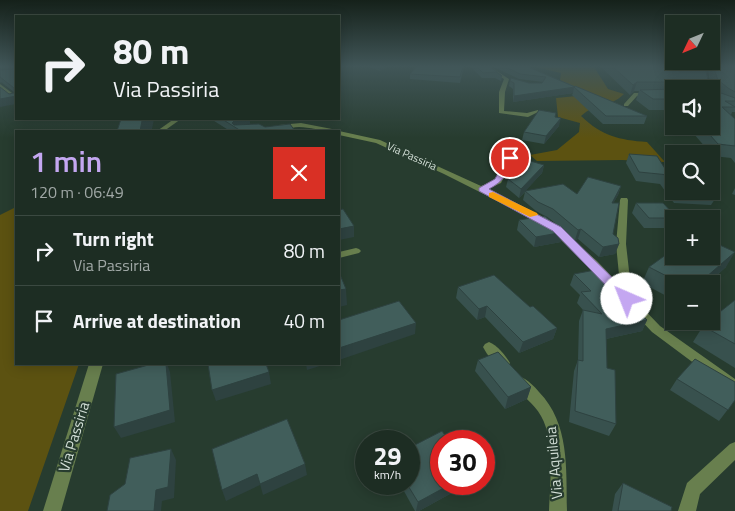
<!DOCTYPE html>
<html lang="en">
<head>
<meta charset="utf-8">
<style>
	body { margin:0; font-family:"Titillium Web",sans-serif; background:#2a3930; color:#f1f3f6; height:100vh; display:flex; flex-direction:column; font-size:19px; white-space:nowrap }
	* { box-sizing:border-box; margin:0 }
	p { font-size:16px; color:#a0a8a6 }
	.icon { flex:none; width:28px; height:28px; fill:none; stroke:currentColor; stroke-width:2; stroke-linecap:round; stroke-linejoin:round }
	.map { position:relative; flex:1; overflow:hidden }
	.details { position:absolute; left:15px; top:130px; width:325px; height:235px; display:flex; flex-direction:column; background:#1d2d23; border-radius:0px; box-shadow:0 2px 12px #0003,0 0 0 1px #3b4941 }
	.details>* { flex:none }
	.guide { position:absolute; left:15px; top:15px; width:325px; height:105px; border-radius:0px; box-shadow:0 2px 12px #0003,0 0 0 1px #3b4941; background:#1d2d23; color:#f1f3f6; overflow:hidden }
	.needle { width:32px; rotate:227deg }
	.controls { position:absolute; left:665px; top:15px; display:grid; gap:10px }
	.controls a { display:grid; place-items:center; width:55px; height:55px; border-radius:0px; background:#1d2d23; box-shadow:0 2px 12px #0003,0 0 0 1px #3b4941; font-size:25px }
	.speed { position:absolute; left:355px; top:430px; display:flex; gap:10px; font-size:25px; font-weight:700; text-align:center }
	.speed>* { display:grid; place-content:center; width:65px; height:65px; border-radius:50%; background:#1d2d23; box-shadow:0 2px 12px #0003,0 0 0 1px #3b4941; line-height:1 }
	.speed small { font-size:12px; font-weight:400 }
	.speed .limit { border:8px solid #d22; background:#fff; color:#111 }
	.pin { position:absolute; display:grid; place-items:center; width:42px; height:42px; color:#fff; margin:-21px; border:2px solid #fff; border-radius:50%; box-shadow:0 1px 5px #0007 }
	.me { position:absolute; width:55px; margin:-28px; rotate:316deg; stroke-linejoin:round; filter:drop-shadow(0 0 4px #0008) }
	.turn { display:flex; align-items:center; gap:18px; height:105px; padding:0 15px; font-size:22px }
	.turn .icon { width:65px; height:65px; stroke-width:2.5 }
	.turn b { display:block; font-size:35px; line-height:42px }
	.round { display:grid; place-items:center; flex:none; width:52px; height:52px; border-radius:0px; background:#2a3930 }
	.overview { display:flex; align-items:center; justify-content:space-between; height:85px; padding:0 15px }
	h1 { font-size:30px; font-weight:600; line-height:38px; color:#c4a7f1 }
	ul { padding:0; list-style:none }
	li { display:flex; align-items:center; gap:15px; height:70px; padding:0 15px; border-top:1px solid #3b4941 }
	li div { flex:1 }
	li b { display:block; font-size:19px }
	li em { font-style:normal }
	.map>svg:first-child { display:block }
	.green { fill:#5c5211 }
	.lines { fill:none; stroke-linecap:round; stroke-linejoin:round }
	.street { fill:#687f4e; fill-rule:evenodd }
	.wall { fill:#38514e; fill-rule:evenodd }
	.shaded-wall { fill:#2e4240 }
	.building { fill:#415e5b; stroke:#2e4240 }
	.route { fill:#c4a7f1; stroke:#7f6d9d }
	.slow { fill:#f59e0b }
	.labels { text-anchor:middle; stroke-width:4.5; stroke-linejoin:round; paint-order:stroke }
	.far-street-label { font-size:11px; fill:#d2ded6; stroke:#273c2f }
	.near-street-label { font-size:15px; fill:#d2ded6; stroke:#273c2f }
</style>
</head>
<body>
<div class="map">
<svg width="735" height="511" viewBox="0 0 735 511">
	<rect width="100%" height="100%" fill="#273c2f"/>
	<g class="green">
		<path d="M532 66 594 67 608 89 624 94C608 109 598 101 581 116 602 136 619 140 647 142L665 162 622 160 537 161 530 155 557 150 579 132 580 123 558 117 556 98 577 96 560 80 561 73Z"/>
		<path d="M16 207V364H79L28 511H0V215Z"/>
	</g>
	<g class="lines">
		<g class="street">
			<path d="M483 66H489L509 79 505 92 504 111 527 113 538 110V112L528 117 499 113V92L504 79Z"/>
			<path d="M0 84 16 96V99H13L0 89Z"/>
			<path d="M634 93H674V97L637 96 628 106H624V104Z"/>
			<path d="M174 119H181L164 131H157Z"/>
			<path d="M301 123 332 129 335 131C323 132 311 127 299 127 292 127 282 131 276 127L279 125Z"/>
			<path d="M338 131H339L380 140 481 186C486 184 492 182 495 179 505 168 509 144 527 146V148L514 158 501 183 488 189 549 220 597 261 620 285 616 244 620 200 621 198H627L628 200 626 244 632 297 660 326 735 379V392L730 390 652 332 589 265 543 224 444 174 376 143 339 135Z"/>
			<path d="M356 248 359 249 361 251 359 253 339 258V252Z"/>
			<path d="M489 342C497 345 506 356 510 363L508 367C497 370 488 356 483 347L485 344Z"/>
			<path d="M89 364H103L61 511H43Z"/>
			<path d="M521 377C528 380 534 386 539 392 570 424 566 469 567 511H549C550 484 555 440 541 416 534 403 520 395 514 383L516 379Z"/>
			<path d="M735 442V460L700 494 696 511H678L687 483 730 444Z"/>
		</g>
	</g>
	<g class="wall">
		<path d="M0 66H16V104L9 94 14 93V92L1 82 0 83Z"/>
		<path d="M367 66H388L380 71Z"/>
		<path d="M464 66 460 83 410 79V74Z"/>
		<path d="M470 66H489L502 76 501 81 495 78H482Z"/>
		<path d="M492 66H526L647 116 644 124H603L572 95 573 93 513 102V89L509 86 510 81 529 83H542L543 82 519 79Z"/>
		<path d="M600 66H705L708 80 710 81 709 77 708 66H735V112H732L731 115 735 119V163L731 158 713 156 687 126H711L674 89V115L667 110H649L636 100 639 91H634L630 95ZM715 91 718 94 714 96Z"/>
		<path d="M211 119H249L250 124 265 127 295 131H230Z"/>
		<path d="M559 126 544 144 522 140 524 132Z"/>
		<path d="M629 154 669 175 674 176V191H711L717 196 711 205 674 203 660 184 636 181 626 163Z"/>
		<path d="M544 165 542 173 525 191 577 194 621 186 618 195 613 203V234L619 244 615 254 599 257 578 239 575 240 550 219 546 216 561 242 534 247 517 230 519 220 545 216 536 211 523 200 525 192 519 198 506 187 508 179Z"/>
		<path d="M735 188V195L732 194Z"/>
		<path d="M636 203 677 218 674 219V226L672 228H644L632 213Z"/>
		<path d="M649 267H726L707 284H674V300L642 283Z"/>
		<path d="M574 274 647 320 642 331 606 339 607 368 616 424 609 436 569 422 574 371 578 360 579 321 583 310 577 303 580 295 570 285Z"/>
		<path d="M458 287 530 307 557 328 553 339 519 353 485 317 477 320 456 298Z"/>
		<path d="M735 300V368L693 342 703 326Z"/>
		<path d="M478 360 531 387 527 399 505 409 475 371Z"/>
		<path d="M677 379 735 400 719 421 670 390Z"/>
		<path d="M623 483 671 511H612L615 494Z"/>
		<path d="M400 484H468L419 511H415Z"/>
	</g>
	<g class="shaded-wall">
		<path d="M381 66H388L380 71Z"/>
		<path d="M637 82 634 91 630 95 633 85Z"/>
		<path d="M574 87 573 93 513 102 514 96 575 87Z"/>
		<path d="M16 96V104L0 107V99Z"/>
		<path d="M561 118 559 126 544 144 546 136Z"/>
		<path d="M150 119H154L152 129H145L144 131H135L142 121Z"/>
		<path d="M236 119H249L251 126 237 127 232 123Z"/>
		<path d="M544 165 542 173 519 198 521 189Z"/>
		<path d="M621 186 618 195 608 213 612 203Z"/>
		<path d="M354 226V237L339 240V229Z"/>
		<path d="M581 229 578 239 575 240 578 230Z"/>
		<path d="M564 232 561 242 534 247 536 237Z"/>
		<path d="M619 244 615 254 599 257 603 247Z"/>
		<path d="M735 252 726 267 707 284H698Z"/>
		<path d="M346 289 347 305 339 307V290Z"/>
		<path d="M487 306 485 317 477 320 479 309Z"/>
		<path d="M647 320 642 331 601 340 606 329Z"/>
		<path d="M416 323 415 334 339 360V348Z"/>
		<path d="M557 328 553 339 519 353 523 342Z"/>
		<path d="M166 364H167L170 372 175 422 121 438 114 427Z"/>
		<path d="M306 364H326L307 370Z"/>
		<path d="M269 372 271 384 216 401 212 390Z"/>
		<path d="M531 387 527 399 505 409 508 397Z"/>
		<path d="M171 449 176 460 174 498 162 501 161 511H154L156 490Z"/>
		<path d="M305 464 307 475 263 495 260 484Z"/>
		<path d="M257 474 260 485 226 501 222 490Z"/>
		<path d="M451 484H468L419 511H416L418 502Z"/>
	</g>
	<g class="building">
		<path d="M14 66H16V96L0 99V87L9 94 14 93V88L0 77V70L13 69Z"/>
		<path d="M417 66H463L460 77 410 74Z"/>
		<path d="M476 66H489L502 76 496 72 483 73Z"/>
		<path d="M504 66H526L575 87 514 96V83L510 81 511 78 529 83H542L546 77 520 74Z"/>
		<path d="M612 66H705L708 80 713 82 716 88 714 96 721 93 735 98V101H725L735 107H722L735 119V146L718 144 702 126H711V89H678L679 82H637L633 85Z"/>
		<path d="M713 66H735V92L728 88 718 80Z"/>
		<path d="M575 86 647 116H606L574 87Z"/>
		<path d="M674 89V101L671 99H653L640 90Z"/>
		<path d="M539 110 556 113 555 117 561 118 546 136 524 132Z"/>
		<path d="M121 119H150V120L142 121 140 131H117Z"/>
		<path d="M222 119H241H236L232 123 234 125 259 124 265 127 290 124 295 131H241Z"/>
		<path d="M629 154 657 156 669 175 639 172Z"/>
		<path d="M527 160 544 165 521 189 508 179Z"/>
		<path d="M664 175 674 176V187Z"/>
		<path d="M588 177 621 186 612 203H619L613 234 618 238 619 244 603 247 581 229 578 230 553 209 538 202 525 191 563 184 577 194Z"/>
		<path d="M711 190 717 196 678 193 677 191H711Z"/>
		<path d="M636 203H663L677 218H649Z"/>
		<path d="M343 209 354 226 339 229V210Z"/>
		<path d="M545 216 564 232 536 237 519 220Z"/>
		<path d="M711 241 735 252 698 284H682L649 267 674 249V256H711Z"/>
		<path d="M595 270 647 320 606 329 607 368 615 370 616 424 575 411 578 360 583 361V310L602 314 581 292 591 291 574 274Z"/>
		<path d="M339 272 346 289 339 290Z"/>
		<path d="M494 275 530 307 533 306 557 328 523 342 487 306 479 309 458 287Z"/>
		<path d="M735 300V344L703 326 709 321H711V319Z"/>
		<path d="M399 301 416 323 339 348V320Z"/>
		<path d="M498 352 531 387 508 397 478 360Z"/>
		<path d="M695 359 735 382V400L728 410 677 379Z"/>
		<path d="M152 364H166L170 410 114 427 116 374Z"/>
		<path d="M208 364H266L269 372 212 390Z"/>
		<path d="M287 419 305 464 260 484 257 474 222 490 212 449Z"/>
		<path d="M442 431 449 441H441V484H451L418 502 407 484H409V448Z"/>
		<path d="M171 449 168 487 156 490 154 511H107L110 495 125 484 130 458Z"/>
		<path d="M623 483 672 507 671 511H618Z"/>
	</g>
	<linearGradient id="sky" x2="0" y2="1"><stop stop-color="#15211a"/><stop offset="0.48" stop-color="#415658"/><stop offset="1" stop-color="#415658" stop-opacity="0"/></linearGradient>
	<rect width="735" height="138" fill="url(#sky)"/>
	<path class="route" d="M510 155 515 158C508 173 504 181 489 189L561 227 631 296 633 299 631 302H622L553 231 479 191V188L495 179 506 158Z"/>
	<path class="slow" d="M493 192 537 213 538 215 530 217 489 197V193Z"/>
	<g class="labels">
		<g class="far-street-label">
			<text transform="translate(412 156) rotate(24)" y="4">Via Passiria</text>
		</g>
		<g class="near-street-label">
			<text transform="translate(74 437) rotate(-73)" y="5">Via Passiria</text>
			<text transform="translate(554 463) rotate(-95)" y="5">Via Aquileia</text>
		</g>
	</g>
</svg>
<div class="controls">
<a><svg class="needle" viewBox="-14 -14 28 28"><path d="M0-13l5 13h-10z" fill="#e53935"/><path d="M0 13l5-13h-10z" fill="#a0a8a6"/></svg></a>
<a><svg class="icon" aria-label="sound" viewBox="0 0 24 24"><path d="M4 9h4l5-4v14l-5-4H4zM17 9q2 3 0 6"/></svg></a>
<a><svg class="icon" aria-label="search" viewBox="0 0 24 24"><circle cx="10" cy="10" r="6"/><path d="M15 15l6 6"/></svg></a>
<a>+</a>
<a>−</a>
</div>
<div class="speed"><div>29<small>km/h</small></div><div class="limit">30</div></div>
<div class="pin" style="left:510px;top:158px;background:#d93025"><svg class="icon" aria-label="arrive" viewBox="0 0 24 24"><path d="M6 21V4h12l-3 4 3 4H6"/></svg></div>
<svg class="me" style="left:627px;top:299px" viewBox="-20 -20 40 40"><circle r="19" fill="#fff"/><path d="M0-13L10 11 0 6-10 11z" fill="#c4a7f1"/></svg>
<div class="guide">
<div class="turn"><svg class="icon" aria-label="right" viewBox="0 0 24 24"><path d="M7 20v-9h11M14 6l5 5-5 5"/></svg><div><b>80 m</b>Via Passiria</div></div>
</div>
<section class="details">
<div class="overview"><div><h1>1 min</h1><p>120 m · 06:49</p></div><a class="round" style="background:#d93025;color:#fff"><svg class="icon" aria-label="close" viewBox="0 0 24 24"><path d="M6 6l12 12M18 6L6 18"/></svg></a></div>
<ul>
<li><svg class="icon" aria-label="right" viewBox="0 0 24 24"><path d="M7 20v-9h11M14 6l5 5-5 5"/></svg><div><b>Turn right</b><p>Via Passiria</p></div><em>80 m</em></li>
<li><svg class="icon" aria-label="arrive" viewBox="0 0 24 24"><path d="M6 21V4h12l-3 4 3 4H6"/></svg><div><b>Arrive at destination</b></div><em>40 m</em></li>
</ul>
</section>
</div>
</body>
</html>
